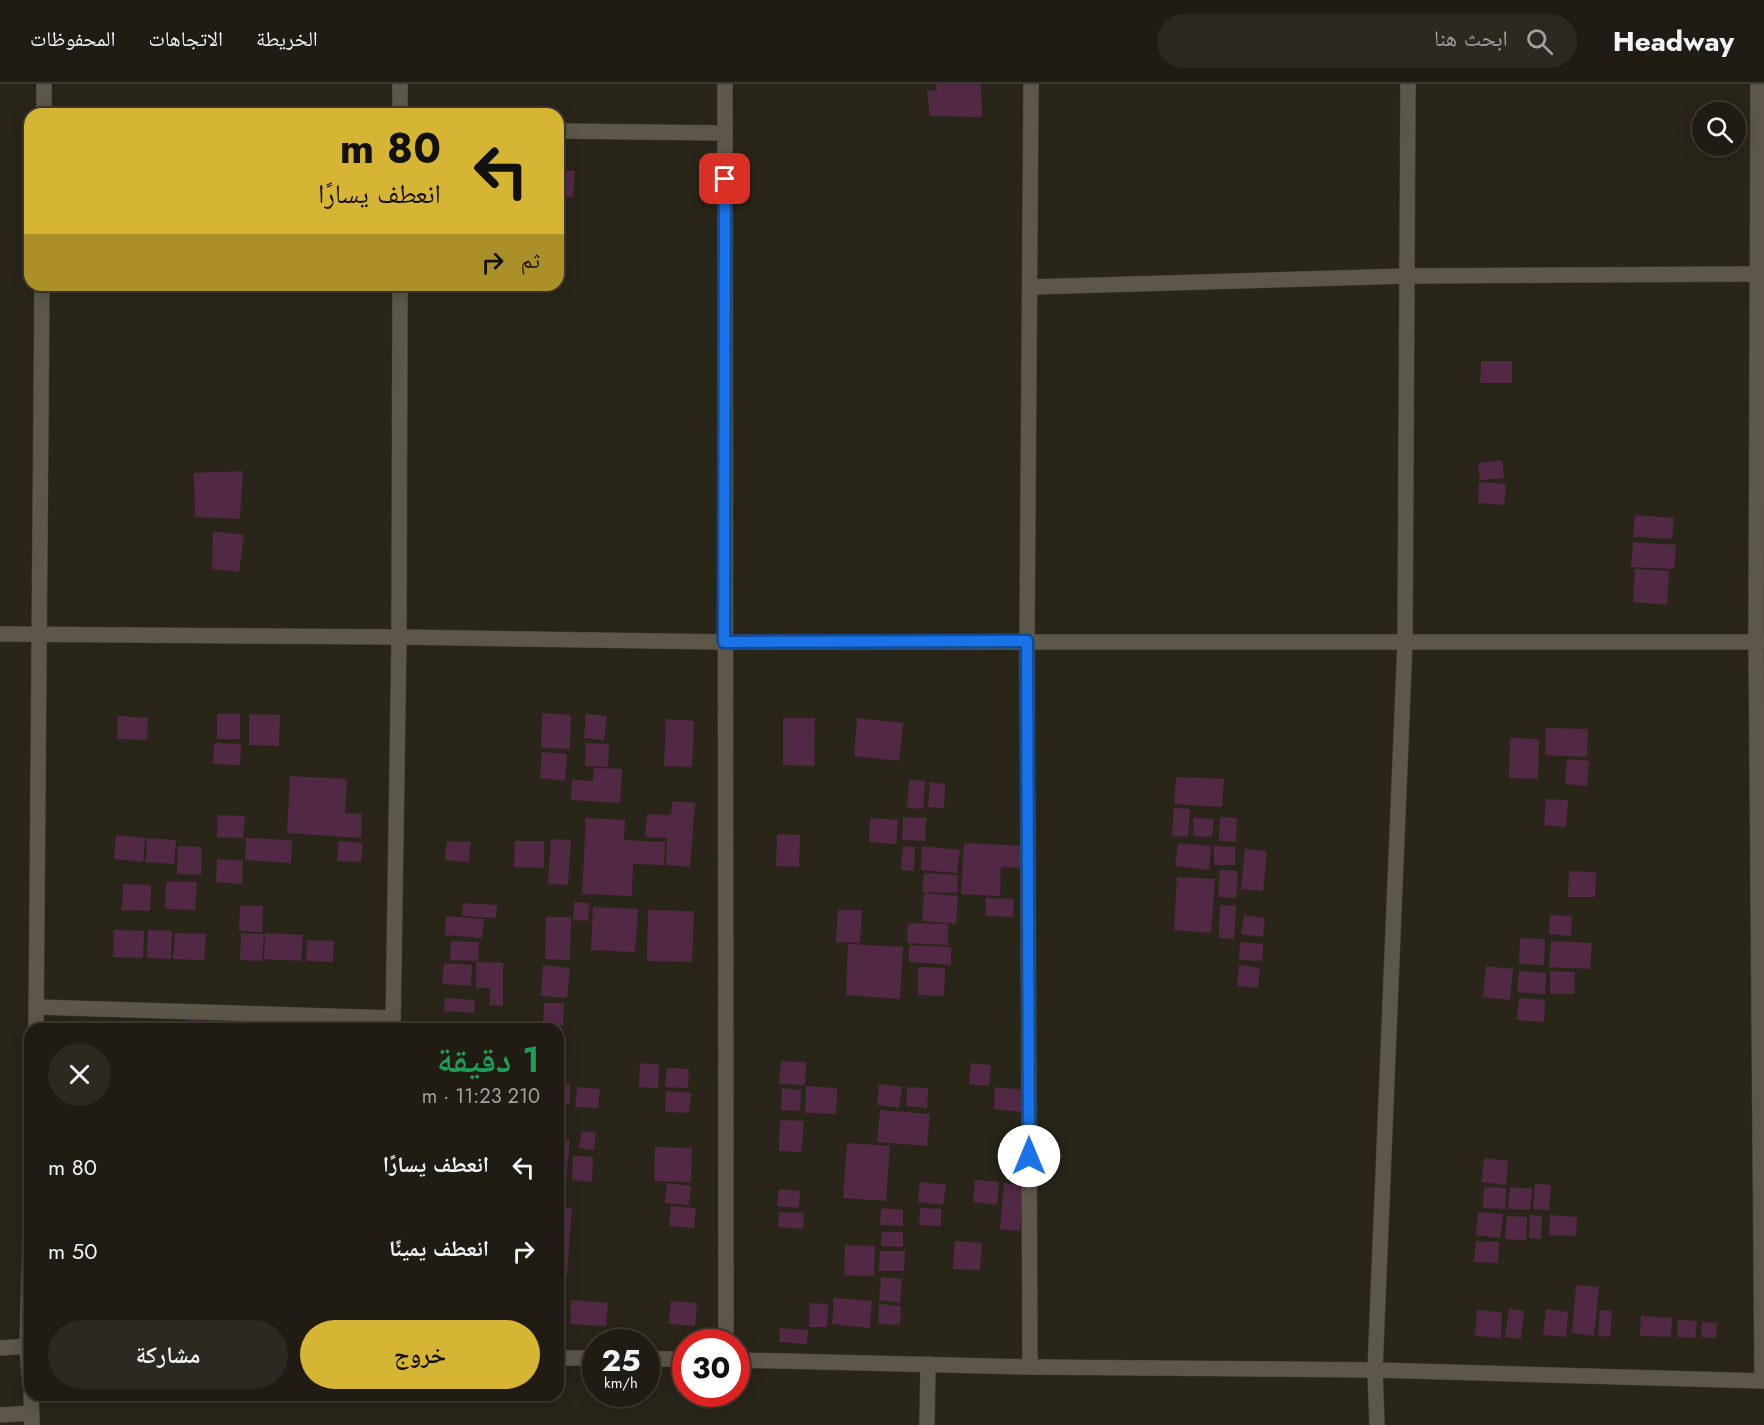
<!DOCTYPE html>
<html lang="ar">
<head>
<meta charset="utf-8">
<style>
	body { margin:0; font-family:Jost,"Noto Naskh Arabic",sans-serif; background:#2d2921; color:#f1f3f6; direction:rtl; height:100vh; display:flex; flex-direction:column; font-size:22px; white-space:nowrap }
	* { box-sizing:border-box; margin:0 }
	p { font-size:20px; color:#a2a1a0 }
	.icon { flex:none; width:33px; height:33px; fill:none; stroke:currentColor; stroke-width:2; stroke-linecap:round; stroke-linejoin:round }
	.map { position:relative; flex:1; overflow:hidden; direction:ltr }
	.panel { position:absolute; left:24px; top:939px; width:540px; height:378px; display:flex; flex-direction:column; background:#201c13; border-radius:18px; box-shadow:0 3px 15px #0003,0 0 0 2px #3d3a33; direction:rtl }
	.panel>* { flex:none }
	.top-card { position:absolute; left:24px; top:24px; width:540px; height:183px; border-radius:18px; box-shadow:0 3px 15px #0003,0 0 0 2px #3d3a33; direction:rtl; background:#d6b534; color:#111; overflow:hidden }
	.buttons { position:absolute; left:1692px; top:18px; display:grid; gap:12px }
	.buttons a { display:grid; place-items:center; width:54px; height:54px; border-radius:50%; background:#201c13; box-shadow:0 3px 15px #0003,0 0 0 2px #3d3a33; font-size:30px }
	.speed { position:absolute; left:582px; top:1245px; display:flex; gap:12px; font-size:30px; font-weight:700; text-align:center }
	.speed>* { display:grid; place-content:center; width:78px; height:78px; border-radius:50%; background:#201c13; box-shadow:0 3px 15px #0003,0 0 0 2px #3d3a33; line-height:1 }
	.speed small { font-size:15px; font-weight:400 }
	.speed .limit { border:9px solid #d22; background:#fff; color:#111 }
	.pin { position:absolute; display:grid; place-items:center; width:51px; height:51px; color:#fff; margin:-26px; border-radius:12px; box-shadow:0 3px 9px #0006 }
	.me { position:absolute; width:66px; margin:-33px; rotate:0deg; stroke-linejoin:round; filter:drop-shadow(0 0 4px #0008) }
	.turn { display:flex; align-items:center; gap:21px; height:126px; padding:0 24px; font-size:27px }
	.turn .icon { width:78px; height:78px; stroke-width:2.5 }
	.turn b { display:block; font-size:42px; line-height:51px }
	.then { display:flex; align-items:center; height:57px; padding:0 24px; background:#0003; gap:12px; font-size:22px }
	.round { display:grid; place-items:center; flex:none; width:63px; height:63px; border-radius:32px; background:#2d2921 }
	.headline { display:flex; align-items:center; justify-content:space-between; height:102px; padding:0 24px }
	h1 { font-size:36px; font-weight:600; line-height:45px; color:#1e9e55 }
	.cta { display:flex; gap:12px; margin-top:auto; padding:12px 24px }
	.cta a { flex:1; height:69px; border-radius:36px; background:#d6b534; color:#111; font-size:24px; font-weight:600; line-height:69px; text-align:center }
	.cta a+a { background:#2d2921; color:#f1f3f6 }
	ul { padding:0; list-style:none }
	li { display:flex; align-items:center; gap:18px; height:84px; padding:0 24px }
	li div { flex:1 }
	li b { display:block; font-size:22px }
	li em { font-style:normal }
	header { display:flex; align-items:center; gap:36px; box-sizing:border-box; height:84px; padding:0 30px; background:#201c13; border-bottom:2px solid #3d3a33 }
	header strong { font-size:28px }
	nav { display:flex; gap:33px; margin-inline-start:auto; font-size:21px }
	.search { width:420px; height:54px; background:#2d2921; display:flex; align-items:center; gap:15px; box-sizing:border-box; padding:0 21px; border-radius:33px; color:#a2a1a0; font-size:22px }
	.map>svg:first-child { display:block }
	.building { fill:#522944 }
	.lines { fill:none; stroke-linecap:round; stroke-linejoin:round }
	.street-casing { stroke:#474239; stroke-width:16 }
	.street { stroke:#5d5749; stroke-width:15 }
	.route-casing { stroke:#114b97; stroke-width:15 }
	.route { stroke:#1a73e8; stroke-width:10 }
</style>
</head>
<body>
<header>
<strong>Headway</strong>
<div class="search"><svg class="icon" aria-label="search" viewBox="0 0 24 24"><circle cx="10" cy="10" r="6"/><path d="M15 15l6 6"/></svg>ابحث هنا</div>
<nav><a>الخريطة</a><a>الاتجاهات</a><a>المحفوظات</a></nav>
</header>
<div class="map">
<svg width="1764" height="1341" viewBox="0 0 1764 1341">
	<rect width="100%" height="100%" fill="#2a2519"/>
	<g class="building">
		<path d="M936 0H981L982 33 930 32 927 6 937 7Z"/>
		<path d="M558 87H575L573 113H558Z"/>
		<path d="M1481 277H1512V299H1480Z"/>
		<path d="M1502 376 1504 394 1480 396 1478 379Z"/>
		<path d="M243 387 240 435 195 433 194 389Z"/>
		<path d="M1479 398 1506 400 1504 421 1478 419Z"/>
		<path d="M1635 431 1674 434 1672 455 1633 453Z"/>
		<path d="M213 447 244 451 239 488 212 485Z"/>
		<path d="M1633 458 1676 461 1674 485 1631 483Z"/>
		<path d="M1635 485 1669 487 1667 521 1633 518Z"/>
		<path d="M542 629 571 631 570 665 541 664Z"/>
		<rect x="217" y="630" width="23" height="25"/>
		<path d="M249 630 280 631 279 662 249 661Z"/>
		<path d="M586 630 607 632 604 656 584 654Z"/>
		<path d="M118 632 148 634 147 656 117 655Z"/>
		<path d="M783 634H815L814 682 783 681Z"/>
		<path d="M857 634 903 639 899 677 854 672Z"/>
		<path d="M666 635 694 637 692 683 664 682Z"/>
		<path d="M1546 644 1588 645 1587 673 1545 671Z"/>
		<path d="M1510 654 1539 655 1538 695 1509 694Z"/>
		<path d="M214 659 241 660 240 681 213 680Z"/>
		<path d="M586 659 609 660 608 683 585 682Z"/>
		<path d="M542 668 567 670 565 697 540 694Z"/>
		<path d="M1567 675 1589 677 1587 702 1565 700Z"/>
		<path d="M594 684 622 685 620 719 571 716 572 696 593 697Z"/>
		<path d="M290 692 347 695 345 729 362 730 361 754 287 749Z"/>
		<path d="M1176 693 1224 695 1222 723 1174 720Z"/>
		<path d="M909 696 925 697 923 725 907 724Z"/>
		<path d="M930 698 945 700 944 724 928 723Z"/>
		<path d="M1546 715 1568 716 1566 743 1544 741Z"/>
		<path d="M672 717 695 719 690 783 666 781 667 754 645 753 647 730 671 731Z"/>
		<path d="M1174 724 1190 725 1188 753 1172 752Z"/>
		<path d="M218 731 245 732 243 754 217 753Z"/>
		<path d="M903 733 926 734 925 757 902 756Z"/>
		<path d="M1220 733 1237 734 1236 758 1219 757Z"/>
		<path d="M586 734 625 736 624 756 665 758 664 781 633 780 632 812 582 810Z"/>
		<path d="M870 734 898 736 896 760 869 758Z"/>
		<path d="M1194 734 1214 735 1212 753 1193 752Z"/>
		<path d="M777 750 800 751 799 783 776 782Z"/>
		<path d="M116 751 145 754 143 778 114 775Z"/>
		<path d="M147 754 176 756 174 780 146 778Z"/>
		<path d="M246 754 292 756 291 779 245 776Z"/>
		<path d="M551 755 571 756 568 801 548 800Z"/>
		<path d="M339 757 363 759 361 778 337 777Z"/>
		<path d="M447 757 470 758 469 778 445 776Z"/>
		<path d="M515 757H544V784L514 783Z"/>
		<path d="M964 759 1023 762 1022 784 1001 783 1000 812 961 810Z"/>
		<path d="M1178 759 1211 762 1209 786 1175 782Z"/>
		<path d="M178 762 202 763 201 791 177 790Z"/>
		<path d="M903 762 915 763 914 787 901 786Z"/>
		<path d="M922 762 960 766 957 789 921 786Z"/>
		<path d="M1214 762 1235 763V781H1214Z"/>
		<path d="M1245 765 1267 767 1263 807 1241 805Z"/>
		<path d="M217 775 243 777 242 800 216 798Z"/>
		<path d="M1220 786 1238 787 1236 814 1218 813Z"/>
		<path d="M1569 787 1596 788 1595 813H1568Z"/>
		<path d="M924 789 958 791 957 809 922 808Z"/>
		<path d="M1177 793 1215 795 1211 849 1174 846Z"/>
		<path d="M166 798H197L195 826 165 825Z"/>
		<path d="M123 800 151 801 150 827 122 826Z"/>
		<path d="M924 809 958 812 956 840 922 837Z"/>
		<path d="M986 814 1014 815 1013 833 986 832Z"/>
		<path d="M574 818 589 819 588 837 573 836Z"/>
		<path d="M463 819 497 821 496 834 462 832Z"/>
		<path d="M1220 821 1236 822 1234 855 1219 854Z"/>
		<path d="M240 822H263L262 848 239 847Z"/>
		<path d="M593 823 638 825 635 868 591 866Z"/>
		<path d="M648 826 694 827 692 878 647 877Z"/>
		<path d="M838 826H862L860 859 836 858Z"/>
		<path d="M1244 831 1265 834 1263 853 1241 850Z"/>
		<path d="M1550 831 1572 832 1571 852 1549 850Z"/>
		<path d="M446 832 484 835 482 854 445 851Z"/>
		<path d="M546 833H571L570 876 545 875Z"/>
		<path d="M908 839 948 840V861L907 859Z"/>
		<path d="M114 846 144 847 143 874 113 873Z"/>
		<path d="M148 846 172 847 171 875 147 874Z"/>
		<path d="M175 849 206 850 204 876 173 875Z"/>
		<path d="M241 849 264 850 262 877 240 876Z"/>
		<path d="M265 849 303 851 301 877 264 875Z"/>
		<path d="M1520 854 1545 855 1544 881 1519 880Z"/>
		<path d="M307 856 334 857 333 878 306 877Z"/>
		<path d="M451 857 479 858 478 877 450 876Z"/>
		<path d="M1551 857 1592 859 1590 885 1549 883Z"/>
		<path d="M1240 858 1263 860 1262 877 1239 876Z"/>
		<path d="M848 860 903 863 900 915 846 911Z"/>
		<path d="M909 861 951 863V881L909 878Z"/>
		<path d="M476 878 503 879V922L490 921V904H476Z"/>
		<path d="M444 879 472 881 471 902 442 900Z"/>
		<path d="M543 881 570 884 567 914 541 912Z"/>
		<path d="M1239 881 1260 884 1258 904 1237 902Z"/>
		<path d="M1486 882 1513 885 1510 916 1483 913Z"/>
		<path d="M918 883 945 884 944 912 918 911Z"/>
		<path d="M1519 887 1546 889 1545 910 1517 908Z"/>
		<path d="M1550 887 1575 888 1574 910H1550Z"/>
		<path d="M445 914 475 916 474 929 444 927Z"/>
		<path d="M1519 914 1545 916 1544 938 1517 936Z"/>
		<path d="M544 919H564L563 942H543Z"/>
		<path d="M187 936 241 938V945H186Z"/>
		<path d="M517 941 541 943V945H517Z"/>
		<path d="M781 977 806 978 805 1001 779 1000Z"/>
		<path d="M640 979 659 981 658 1004 639 1003Z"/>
		<path d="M971 979 991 981 989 1002 969 1000Z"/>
		<path d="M667 984 689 985 688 1004 665 1003Z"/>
		<rect x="558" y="999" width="12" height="21"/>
		<path d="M879 1000 902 1003 899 1024 877 1021Z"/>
		<path d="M806 1002 837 1004 836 1030 805 1029Z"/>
		<path d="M577 1003 600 1005 598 1024 575 1023Z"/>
		<path d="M907 1003 928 1004 927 1024 906 1022Z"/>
		<path d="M995 1003 1025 1006 1023 1028 994 1025Z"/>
		<path d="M782 1004 801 1006 800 1027 781 1026Z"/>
		<path d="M666 1007 691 1009 689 1029 665 1028Z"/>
		<path d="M880 1026 930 1030 927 1062 877 1058Z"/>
		<path d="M780 1036 804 1037 801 1068 779 1067Z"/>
		<path d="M582 1047 596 1049 594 1066 579 1064Z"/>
		<path d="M560 1055 570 1056 566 1094 558 1093Z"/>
		<path d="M847 1059 890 1062 886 1117 843 1114Z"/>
		<path d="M655 1063 692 1064 691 1098 654 1097Z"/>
		<path d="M573 1072 593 1073 592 1098 572 1096Z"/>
		<path d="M1484 1074 1508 1077 1506 1101 1482 1098Z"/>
		<path d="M975 1096 999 1098 997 1121 973 1118Z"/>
		<path d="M920 1098 946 1101 943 1121 918 1118Z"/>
		<path d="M667 1099 691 1102 689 1121 665 1119Z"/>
		<path d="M1004 1099 1024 1101 1020 1147 1000 1145Z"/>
		<path d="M1535 1100 1551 1101 1549 1126 1533 1125Z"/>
		<path d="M1484 1103 1506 1104 1505 1125 1483 1124Z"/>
		<path d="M1510 1103 1532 1105 1530 1126 1508 1125Z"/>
		<path d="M779 1105 800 1107 799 1124 777 1122Z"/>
		<path d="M558 1122 572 1124 567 1192H558Z"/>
		<path d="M671 1122 696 1124 694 1144 669 1142Z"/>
		<path d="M881 1124 903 1126V1142L880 1141Z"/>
		<path d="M920 1124 941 1125V1142L919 1141Z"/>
		<path d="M779 1128 804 1129 803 1145 778 1143Z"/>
		<path d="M1478 1128 1503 1130 1500 1154 1476 1151Z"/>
		<path d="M1530 1131 1542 1132 1541 1155 1529 1154Z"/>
		<path d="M1550 1131 1577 1133 1576 1152 1549 1151Z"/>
		<path d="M1507 1132 1527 1133 1526 1156 1505 1155Z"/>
		<path d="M882 1148H903V1163L881 1162Z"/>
		<path d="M955 1157 982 1159 980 1186 953 1185Z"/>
		<path d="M1476 1157 1499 1158 1498 1179 1474 1178Z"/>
		<path d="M845 1161 875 1162 874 1192 844 1191Z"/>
		<path d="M880 1167H905L904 1187H879Z"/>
		<path d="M881 1193 902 1195 900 1219 879 1216Z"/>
		<path d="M1576 1201 1599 1203 1594 1252 1572 1249Z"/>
		<path d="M834 1214 872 1217 870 1244 832 1240Z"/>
		<path d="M571 1216 608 1219 606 1242 570 1240Z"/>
		<path d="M671 1217 697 1219 695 1242 669 1240Z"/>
		<path d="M810 1219 828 1220 827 1243H809Z"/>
		<path d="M879 1220 901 1222 900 1241 878 1240Z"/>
		<path d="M1509 1225 1524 1227 1521 1255 1505 1253Z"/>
		<path d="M1546 1225 1568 1228 1566 1253 1543 1251Z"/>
		<path d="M1477 1226 1502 1228 1501 1254 1475 1252Z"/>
		<path d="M1600 1226 1612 1227 1610 1253 1598 1252Z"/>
		<path d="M1641 1232 1672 1234 1671 1253 1640 1252Z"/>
		<path d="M1678 1236 1697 1237 1695 1254 1677 1253Z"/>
		<path d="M1702 1238 1717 1239 1716 1254 1701 1253Z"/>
		<path d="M780 1244 808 1246 807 1260 779 1258Z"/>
	</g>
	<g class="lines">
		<g class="street-casing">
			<g id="street">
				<path d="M400 0V30"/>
				<path d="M725 0 726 1258"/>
				<path d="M1758 0 1756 558 1762 1297"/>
				<path d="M44 30V0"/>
				<path d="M558 47 725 49"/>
				<path d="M1030 203 1407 192 1757 190"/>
				<path d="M0 550 399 553 724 558H1764"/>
				<path d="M36 923 393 934"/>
				<path d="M36 945 42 201"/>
				<path d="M393 945 399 553 400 201"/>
				<path d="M30 1155 27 1262 30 1302"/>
				<path d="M0 1264 30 1262"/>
				<path d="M558 1274H596"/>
				<path d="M646 1275H686"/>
				<path d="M736 1276 1030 1283 1375 1286 1764 1297"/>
				<path d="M1030 1283 1027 557 1031 0"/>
				<path d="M31 1311 32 1341"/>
				<path d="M0 1331 32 1329"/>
				<path d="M927 1341 928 1280"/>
				<path d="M1377 1341 1375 1286 1405 558 1408 0"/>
			</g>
		</g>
		<use href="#street" class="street"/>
	</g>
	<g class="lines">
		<g class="route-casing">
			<path id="route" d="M725 95 724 558 1027 557 1029 1072"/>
		</g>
		<use href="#route" class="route"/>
	</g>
</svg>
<div class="buttons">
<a><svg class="icon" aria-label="search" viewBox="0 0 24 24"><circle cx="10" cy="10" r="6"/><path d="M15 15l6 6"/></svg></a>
</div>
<div class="speed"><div>25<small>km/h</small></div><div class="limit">30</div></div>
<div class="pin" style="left:725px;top:95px;background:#d93025"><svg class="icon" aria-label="arrive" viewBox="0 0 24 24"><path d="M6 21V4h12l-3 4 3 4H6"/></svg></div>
<svg class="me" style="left:1029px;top:1072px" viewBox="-20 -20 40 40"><circle r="19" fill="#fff"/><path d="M0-13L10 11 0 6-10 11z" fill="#1a73e8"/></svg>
<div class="top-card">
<div class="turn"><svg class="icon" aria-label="left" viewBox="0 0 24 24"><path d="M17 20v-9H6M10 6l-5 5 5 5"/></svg><div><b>80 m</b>انعطف يسارًا</div></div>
<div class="then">ثم<svg class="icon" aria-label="right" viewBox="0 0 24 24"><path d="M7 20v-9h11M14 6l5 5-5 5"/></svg></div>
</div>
<section class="panel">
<div class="headline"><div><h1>1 دقيقة</h1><p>210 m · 11:23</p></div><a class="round"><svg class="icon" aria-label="close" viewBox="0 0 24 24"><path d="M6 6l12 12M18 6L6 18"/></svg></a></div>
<ul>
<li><svg class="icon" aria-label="left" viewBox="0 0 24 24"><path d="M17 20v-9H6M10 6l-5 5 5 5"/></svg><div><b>انعطف يسارًا</b></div><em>80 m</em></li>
<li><svg class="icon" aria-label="right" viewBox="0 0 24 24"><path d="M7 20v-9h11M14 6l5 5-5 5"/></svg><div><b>انعطف يمينًا</b></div><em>50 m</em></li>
</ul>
<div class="cta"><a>خروج</a><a>مشاركة</a></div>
</section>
</div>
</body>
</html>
